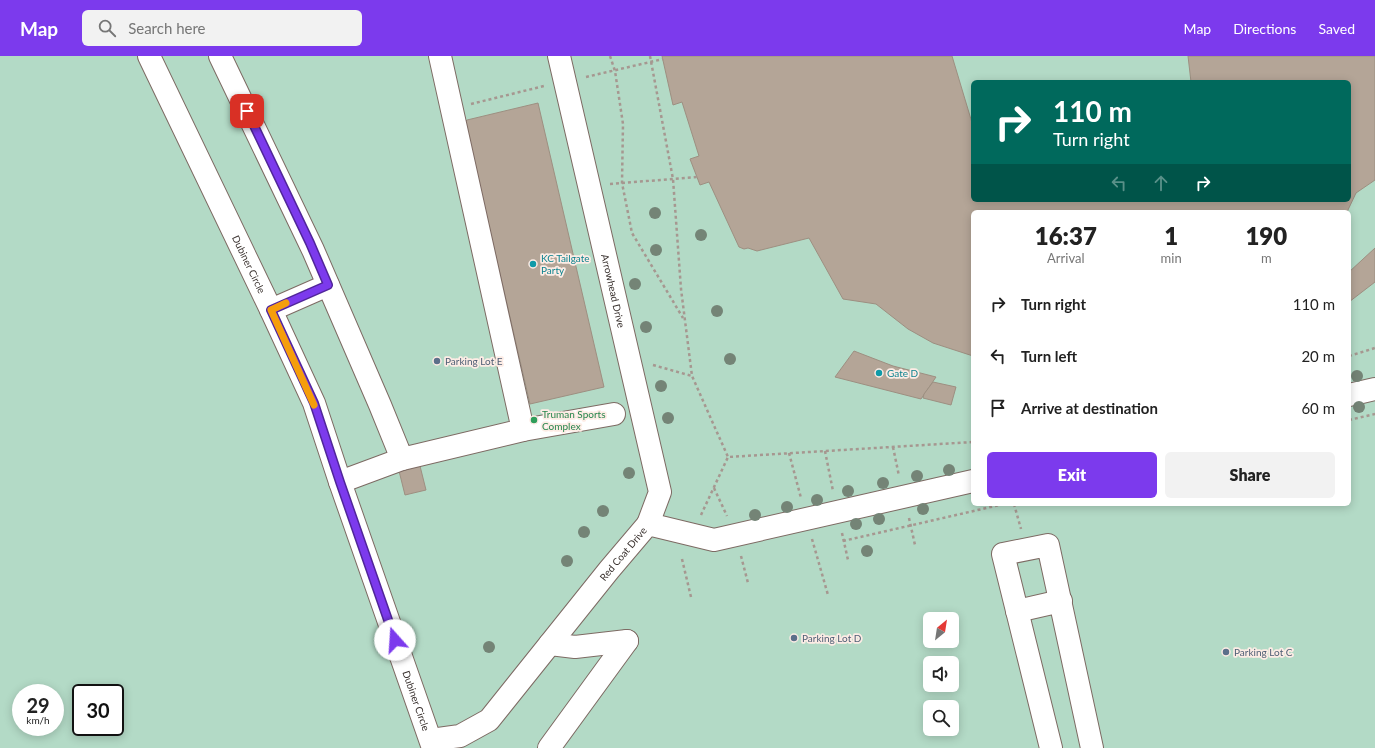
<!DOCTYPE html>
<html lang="en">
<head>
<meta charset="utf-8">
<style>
	body { margin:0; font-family:Lato,sans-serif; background:#f2f2f2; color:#222; height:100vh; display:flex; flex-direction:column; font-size:15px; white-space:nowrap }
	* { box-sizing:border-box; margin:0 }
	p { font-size:13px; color:#767676 }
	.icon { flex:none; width:22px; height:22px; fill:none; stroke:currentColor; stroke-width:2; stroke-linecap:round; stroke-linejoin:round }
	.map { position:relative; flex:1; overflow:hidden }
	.details { position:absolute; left:971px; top:154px; width:380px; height:296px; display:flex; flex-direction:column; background:#fff; border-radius:6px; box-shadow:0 2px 10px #0003 }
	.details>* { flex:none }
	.banner { position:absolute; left:971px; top:24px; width:380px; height:122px; border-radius:6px; box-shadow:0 2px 10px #0003; background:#00695c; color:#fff; overflow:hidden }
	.needle { width:26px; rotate:30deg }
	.buttons { position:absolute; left:923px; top:556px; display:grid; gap:8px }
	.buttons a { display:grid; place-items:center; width:36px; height:36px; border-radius:6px; background:#fff; box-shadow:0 2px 10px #0003; font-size:20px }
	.speed { position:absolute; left:12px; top:628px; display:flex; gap:8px; font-size:20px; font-weight:700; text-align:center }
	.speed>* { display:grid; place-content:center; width:52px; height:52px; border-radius:50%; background:#fff; box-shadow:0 2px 10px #0003; line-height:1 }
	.speed small { font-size:10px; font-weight:400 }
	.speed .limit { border:2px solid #111; border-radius:6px; background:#fff; color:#111 }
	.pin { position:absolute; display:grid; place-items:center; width:34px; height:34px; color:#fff; margin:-17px; border-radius:8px; box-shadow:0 2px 6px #0006 }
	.me { position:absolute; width:44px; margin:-22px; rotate:341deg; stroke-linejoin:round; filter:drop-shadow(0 0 3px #0008) }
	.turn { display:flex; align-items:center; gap:14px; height:84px; padding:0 16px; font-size:18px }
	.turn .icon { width:52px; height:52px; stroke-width:2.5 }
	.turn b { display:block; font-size:28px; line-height:34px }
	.lanes { display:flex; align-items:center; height:38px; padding:0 16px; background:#0003; justify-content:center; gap:20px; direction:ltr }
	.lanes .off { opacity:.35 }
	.eta { display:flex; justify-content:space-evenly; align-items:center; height:68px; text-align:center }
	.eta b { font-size:24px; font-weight:800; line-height:28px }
	.primary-button { display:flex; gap:8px; margin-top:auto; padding:8px 16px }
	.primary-button a { flex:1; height:46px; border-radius:6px; background:#7c3aed; color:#fff; font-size:16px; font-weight:800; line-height:46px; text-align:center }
	.primary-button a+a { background:#f2f2f2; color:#222 }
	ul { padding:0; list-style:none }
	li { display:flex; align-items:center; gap:12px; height:52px; padding:0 16px }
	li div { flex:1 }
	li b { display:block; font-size:15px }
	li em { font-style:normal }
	header { display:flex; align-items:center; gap:24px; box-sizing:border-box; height:56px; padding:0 20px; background:#7c3aed; color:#fff }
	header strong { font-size:19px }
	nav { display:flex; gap:22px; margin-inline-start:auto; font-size:14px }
	.search { width:280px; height:36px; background:#f2f2f2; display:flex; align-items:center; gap:10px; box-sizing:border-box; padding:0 14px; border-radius:6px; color:#767676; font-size:15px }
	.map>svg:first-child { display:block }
	.green { fill:#b3dac6; fill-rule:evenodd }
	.building { fill:#b4a597; stroke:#9d8f81 }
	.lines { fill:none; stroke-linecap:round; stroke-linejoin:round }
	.minor-casing { stroke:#7d6a63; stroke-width:24 }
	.path { stroke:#a69790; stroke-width:2.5; stroke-dasharray:3 3; stroke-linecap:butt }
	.minor { stroke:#fff; stroke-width:22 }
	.tree { fill:#748476 }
	.route-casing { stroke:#51269a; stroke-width:10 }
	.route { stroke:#7c3aed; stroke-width:7 }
	.slow { stroke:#f59e0b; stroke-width:7 }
	.culture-dot { fill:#0f9aa8; stroke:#fdece5; stroke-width:1.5 }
	.service-dot { fill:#5c6f8a; stroke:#fdece5; stroke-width:1.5 }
	.leisure-dot { fill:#2e9e5b; stroke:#fdece5; stroke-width:1.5 }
	.labels { text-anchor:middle; stroke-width:3.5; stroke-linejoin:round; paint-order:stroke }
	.culture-label { font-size:10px; fill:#0d838f; stroke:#fdece5; text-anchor:start }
	.street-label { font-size:10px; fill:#38302d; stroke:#fdece5 }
	.service-label { font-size:10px; fill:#4e5e75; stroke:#fdece5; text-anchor:start }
	.leisure-label { font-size:10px; fill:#27864d; stroke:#fdece5; text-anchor:start }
</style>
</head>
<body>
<header>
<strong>Map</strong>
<div class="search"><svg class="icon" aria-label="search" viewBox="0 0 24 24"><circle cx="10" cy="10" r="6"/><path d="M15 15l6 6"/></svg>Search here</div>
<nav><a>Map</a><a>Directions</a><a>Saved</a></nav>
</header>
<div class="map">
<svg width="1375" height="692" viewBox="0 0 1375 692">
	<rect width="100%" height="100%" fill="#f3ded5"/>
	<path class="green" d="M0 0H1375V692H0ZM973 26H1349V144H973ZM973 156H1349V448H973ZM930 563H952V585H930ZM930 607H952V629H930ZM21 637H55V671H21ZM81 637H115V671H81ZM930 651H952V673H930Z"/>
	<g class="building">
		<path d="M662 0H952L973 70V144H1349V26H1191L1188 0H1375V124L1356 137 1347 156H973V300L933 287 908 273 876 248 843 243 809 182 757 195 748 192 744 193 739 191 709 126 700 129 690 103 699 100 682 46 673 49Z"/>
		<path d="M538 47 604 331 530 348 465 66 467 64Z"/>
		<path d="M1375 192V226L1349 246V216Z"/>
		<path d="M854 295 893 310 936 321 921 343 835 321Z"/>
		<path d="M933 326 956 331 951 349 923 342 924 338Z"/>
		<path d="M420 410 426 434 405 439 399 415Z"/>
	</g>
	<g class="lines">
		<g class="minor-casing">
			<g id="minor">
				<path id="s1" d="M149 0 271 254 314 347 340 426 433 692"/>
				<path d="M220 0 313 194 380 349 402 403 523 374 440 0"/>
				<path id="s2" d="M559 0 660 436 648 468"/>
				<path d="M271 254 328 229"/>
				<path d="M1349 339 1375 333"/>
				<path d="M523 374 614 358"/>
				<path d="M340 426 402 403"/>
				<path d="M1017 555 1061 545"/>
				<path d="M550 588 575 591 627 585"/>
				<path id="s3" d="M431 684 460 680 489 664 609 514 648 468 714 484 973 425"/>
				<path d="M549 692 627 585"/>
				<path d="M1051 692 1003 498 1048 489 1092 692"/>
			</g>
		</g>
		<g class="path">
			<path d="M610 0 615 15 623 68 622 127 632 177 683 262"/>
			<path d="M650 0 673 123 681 233 692 320 728 401"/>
			<path d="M586 21 663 3"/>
			<path d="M471 48 544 30"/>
			<path d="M610 128 697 121"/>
			<path d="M1349 300 1375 292"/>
			<path d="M653 309 692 320"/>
			<path d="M1349 364 1375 358"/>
			<path d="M893 391 899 420"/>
			<path d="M825 395 833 435"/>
			<path d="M789 397 801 442"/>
			<path d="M714 432 727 460"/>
			<path d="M1014 448 1021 473"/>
			<path d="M701 459 728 401 973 386"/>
			<path d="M909 462 915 489"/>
			<path d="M842 477 848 504"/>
			<path d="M812 483 828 539"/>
			<path d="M843 485 1004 448"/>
			<path d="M741 500 748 527"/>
			<path d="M682 503 691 541"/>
		</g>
		<use href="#minor" class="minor"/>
	</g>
	<g class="tree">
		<circle cx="655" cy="157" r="6"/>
		<circle cx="701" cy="179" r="6"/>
		<circle cx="656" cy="194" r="6"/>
		<circle cx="635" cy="228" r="6"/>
		<circle cx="717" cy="255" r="6"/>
		<circle cx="646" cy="271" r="6"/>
		<circle cx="730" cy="303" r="6"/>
		<circle cx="1357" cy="320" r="6"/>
		<circle cx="661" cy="330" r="6"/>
		<circle cx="1359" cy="351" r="6"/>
		<circle cx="668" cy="362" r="6"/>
		<circle cx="949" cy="414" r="6"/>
		<circle cx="629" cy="417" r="6"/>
		<circle cx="917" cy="420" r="6"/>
		<circle cx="883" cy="427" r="6"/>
		<circle cx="848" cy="435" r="6"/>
		<circle cx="817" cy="444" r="6"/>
		<circle cx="787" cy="451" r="6"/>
		<circle cx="923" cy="453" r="6"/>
		<circle cx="603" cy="455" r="6"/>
		<circle cx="755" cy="459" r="6"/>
		<circle cx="879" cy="463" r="6"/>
		<circle cx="856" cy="468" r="6"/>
		<circle cx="584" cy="476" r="6"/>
		<circle cx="867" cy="495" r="6"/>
		<circle cx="567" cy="505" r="6"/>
		<circle cx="489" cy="591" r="6"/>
	</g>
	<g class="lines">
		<g class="route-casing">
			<path id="route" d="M247 55 310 187 328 229 271 254 314 347 340 426 395 584"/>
		</g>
		<use href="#route" class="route"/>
		<path class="slow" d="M286 247 271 254 314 349"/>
	</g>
	<g class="culture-dot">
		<circle cx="533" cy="208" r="4"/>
		<circle cx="879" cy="317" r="4"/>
	</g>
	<g class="service-dot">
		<circle cx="437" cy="305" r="4"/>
		<circle cx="794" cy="582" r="4"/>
		<circle cx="1226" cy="596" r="4"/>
	</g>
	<circle class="leisure-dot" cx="534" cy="364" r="4"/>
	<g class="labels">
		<g class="culture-label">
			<text x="541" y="206">KC Tailgate<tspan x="541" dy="12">Party</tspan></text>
			<text x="887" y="321">Gate D</text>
		</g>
		<g class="street-label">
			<text dy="4" stroke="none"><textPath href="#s1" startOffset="231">Dubiner Circle</textPath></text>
			<text dy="4" stroke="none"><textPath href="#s2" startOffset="241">Arrowhead Drive</textPath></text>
			<text dy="4" stroke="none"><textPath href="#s3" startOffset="276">Red Coat Drive</textPath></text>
			<text dy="4" stroke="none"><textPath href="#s1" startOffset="699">Dubiner Circle</textPath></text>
		</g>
		<g class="service-label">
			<text x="445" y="309">Parking Lot E</text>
			<text x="802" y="586">Parking Lot D</text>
			<text x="1234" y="600">Parking Lot C</text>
		</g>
		<g class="leisure-label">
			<text x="542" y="362">Truman Sports<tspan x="542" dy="12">Complex</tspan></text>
		</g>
	</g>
</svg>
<div class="buttons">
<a><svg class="needle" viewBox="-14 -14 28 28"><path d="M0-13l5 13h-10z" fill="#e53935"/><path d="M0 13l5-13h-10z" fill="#767676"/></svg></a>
<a><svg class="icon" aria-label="sound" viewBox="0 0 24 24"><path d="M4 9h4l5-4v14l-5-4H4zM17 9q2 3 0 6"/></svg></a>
<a><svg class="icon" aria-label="search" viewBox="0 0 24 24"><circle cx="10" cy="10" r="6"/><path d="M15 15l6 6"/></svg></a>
</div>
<div class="speed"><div>29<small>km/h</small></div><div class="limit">30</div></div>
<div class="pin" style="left:247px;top:55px;background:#d93025"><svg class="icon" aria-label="arrive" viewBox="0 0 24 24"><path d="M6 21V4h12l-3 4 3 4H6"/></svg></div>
<svg class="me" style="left:395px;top:584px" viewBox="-20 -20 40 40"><circle r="19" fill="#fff"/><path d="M0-13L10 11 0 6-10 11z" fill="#7c3aed"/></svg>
<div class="banner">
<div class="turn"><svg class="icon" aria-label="right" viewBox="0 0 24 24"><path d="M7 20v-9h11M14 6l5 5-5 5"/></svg><div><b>110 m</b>Turn right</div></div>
<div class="lanes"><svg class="icon off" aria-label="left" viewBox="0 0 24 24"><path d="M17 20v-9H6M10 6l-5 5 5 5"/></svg><svg class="icon off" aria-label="ahead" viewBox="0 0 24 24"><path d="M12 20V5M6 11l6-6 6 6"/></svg><svg class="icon" aria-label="right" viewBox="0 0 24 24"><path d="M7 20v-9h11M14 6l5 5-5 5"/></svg></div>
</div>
<section class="details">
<div class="eta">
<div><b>16:37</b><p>Arrival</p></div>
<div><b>1</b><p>min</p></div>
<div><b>190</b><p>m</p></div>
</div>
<ul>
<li><svg class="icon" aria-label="right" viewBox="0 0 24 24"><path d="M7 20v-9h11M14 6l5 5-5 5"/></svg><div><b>Turn right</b></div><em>110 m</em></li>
<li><svg class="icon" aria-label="left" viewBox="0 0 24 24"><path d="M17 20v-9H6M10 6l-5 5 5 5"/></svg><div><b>Turn left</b></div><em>20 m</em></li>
<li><svg class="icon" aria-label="arrive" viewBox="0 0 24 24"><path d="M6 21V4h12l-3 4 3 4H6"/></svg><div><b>Arrive at destination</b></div><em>60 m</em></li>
</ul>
<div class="primary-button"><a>Exit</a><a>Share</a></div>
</section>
</div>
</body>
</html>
